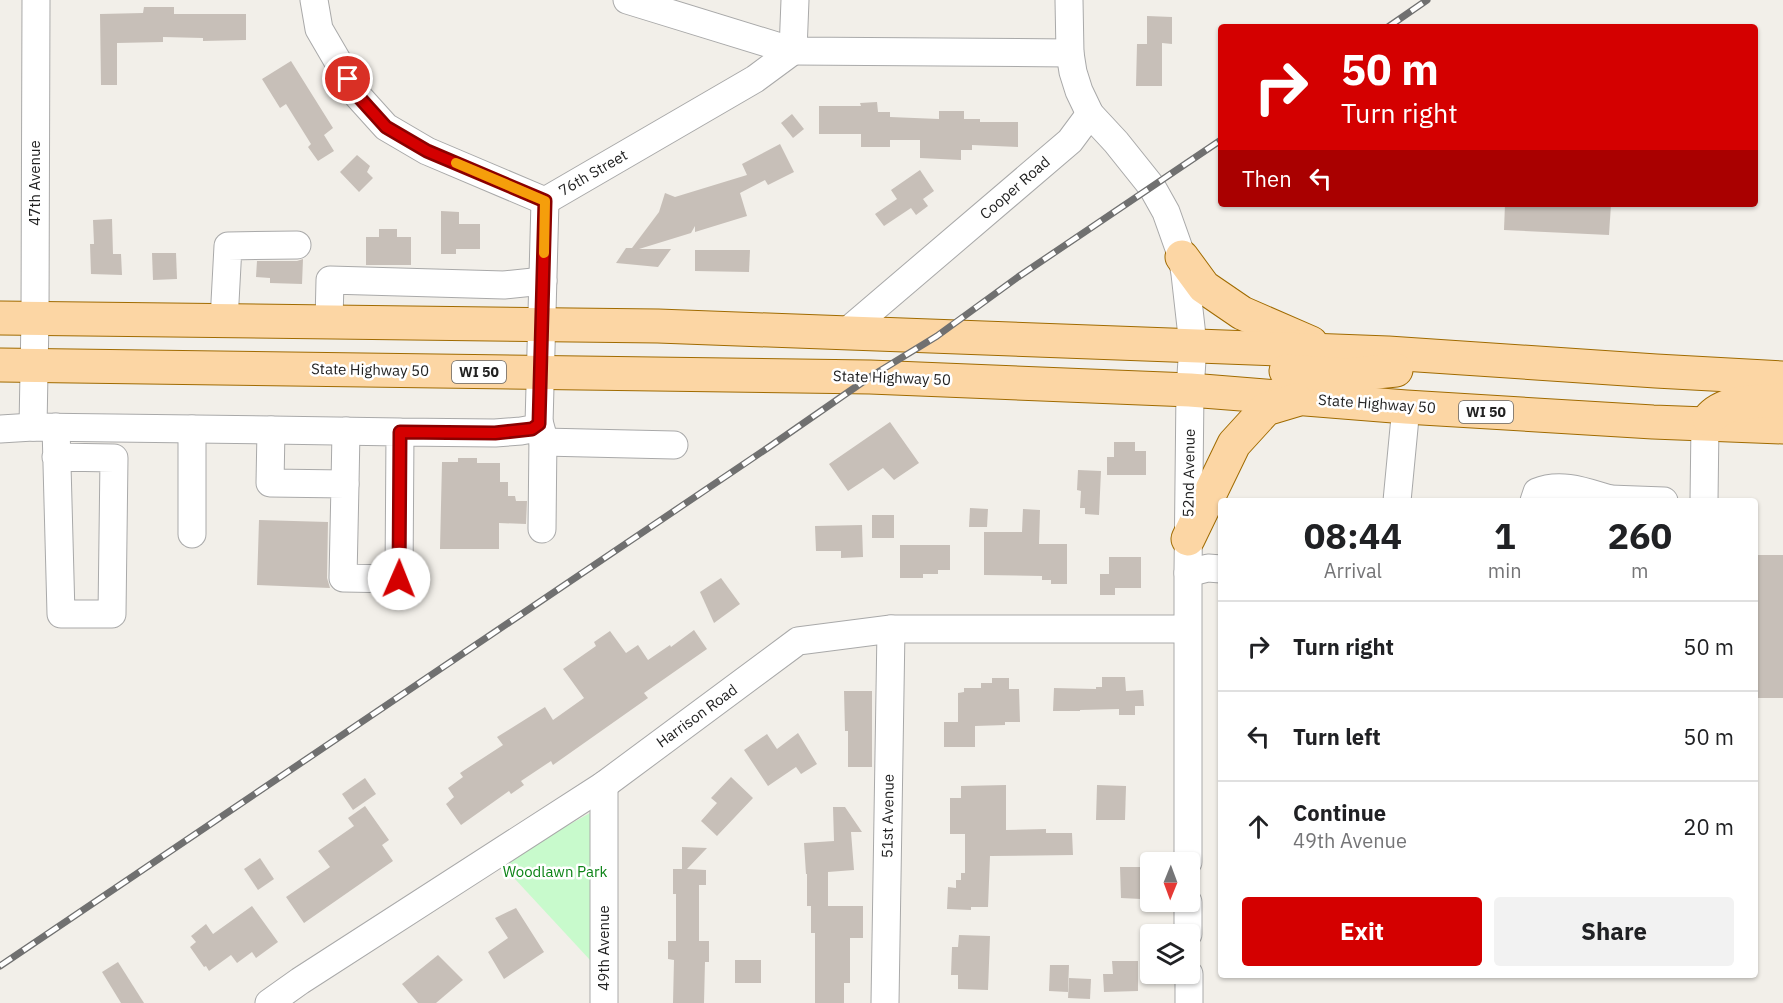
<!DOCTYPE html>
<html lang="en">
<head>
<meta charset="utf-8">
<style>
	body { margin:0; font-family:"IBM Plex Sans",sans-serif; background:#f2f2f2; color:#202124; height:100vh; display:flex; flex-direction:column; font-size:22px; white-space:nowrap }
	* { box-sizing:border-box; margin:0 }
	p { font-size:20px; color:#757577 }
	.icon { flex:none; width:33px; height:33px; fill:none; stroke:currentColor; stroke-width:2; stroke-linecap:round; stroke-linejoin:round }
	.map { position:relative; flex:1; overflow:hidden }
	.sheet { position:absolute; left:1218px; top:498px; width:540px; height:480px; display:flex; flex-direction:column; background:#fff; border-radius:6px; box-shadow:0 2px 4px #0004 }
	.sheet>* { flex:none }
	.hud { position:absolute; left:1218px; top:24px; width:540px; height:183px; border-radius:6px; box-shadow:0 2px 4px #0004; background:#d40000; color:#fff; overflow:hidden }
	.needle { width:39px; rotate:181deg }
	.tools { position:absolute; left:1140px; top:852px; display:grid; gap:12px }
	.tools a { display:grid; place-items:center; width:60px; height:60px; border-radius:6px; background:#fff; box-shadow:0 2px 4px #0004; font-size:30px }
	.pin { position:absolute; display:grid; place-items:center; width:51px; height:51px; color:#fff; margin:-26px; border:3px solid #fff; border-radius:50%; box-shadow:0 2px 6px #0007 }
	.me { position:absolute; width:66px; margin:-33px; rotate:1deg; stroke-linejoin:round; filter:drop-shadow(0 0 4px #0008) }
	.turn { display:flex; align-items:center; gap:21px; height:126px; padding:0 24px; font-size:27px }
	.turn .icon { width:78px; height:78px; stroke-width:2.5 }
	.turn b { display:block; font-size:42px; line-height:51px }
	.then { display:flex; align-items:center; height:57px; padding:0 24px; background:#0003; gap:12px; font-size:22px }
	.eta { display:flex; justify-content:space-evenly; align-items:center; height:102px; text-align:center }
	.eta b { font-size:36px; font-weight:700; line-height:42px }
	.cta { display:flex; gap:12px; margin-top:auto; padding:12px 24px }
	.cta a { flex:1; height:69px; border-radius:6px; background:#d40000; color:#fff; font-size:24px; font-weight:700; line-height:69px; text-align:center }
	.cta a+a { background:#f2f2f2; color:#202124 }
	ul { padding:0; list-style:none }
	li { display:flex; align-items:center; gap:18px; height:90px; padding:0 24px; border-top:2px solid #e0e0e0 }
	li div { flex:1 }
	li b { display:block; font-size:22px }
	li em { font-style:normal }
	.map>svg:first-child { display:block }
	.park { fill:#c8facc }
	.building { fill:#c7bfb8 }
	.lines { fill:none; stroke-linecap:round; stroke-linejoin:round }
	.minor-casing { stroke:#a9a9a9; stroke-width:29 }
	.major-casing { stroke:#a06b00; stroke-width:35 }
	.minor { stroke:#fff; stroke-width:27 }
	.major { stroke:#fcd6a4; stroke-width:33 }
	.rail-casing { stroke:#707070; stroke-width:7 }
	.rail { stroke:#fff; stroke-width:4.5; stroke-dasharray:14; stroke-linecap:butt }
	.route-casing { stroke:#8a0000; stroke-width:15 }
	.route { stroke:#d40000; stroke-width:10 }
	.slow { stroke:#f59e0b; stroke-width:10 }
	.labels { text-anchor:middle; stroke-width:5; stroke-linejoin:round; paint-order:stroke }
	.shield { fill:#fff; stroke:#646464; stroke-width:1.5 }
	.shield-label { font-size:14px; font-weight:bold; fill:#222 }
	.street-label { font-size:15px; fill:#222; stroke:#fff }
	.park-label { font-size:15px; fill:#0c8416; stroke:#fff }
</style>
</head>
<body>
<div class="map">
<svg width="1783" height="1003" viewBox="0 0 1783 1003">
	<rect width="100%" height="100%" fill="#f2efe9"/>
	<path class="park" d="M590 813V960L500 863Z"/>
	<g class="building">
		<path d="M144 7H174V14H246V40L203 41V38L163 37V42L117 43V85H101L100 14 143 13Z"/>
		<path d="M1147 16 1172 17V44L1162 43V86H1136L1137 44H1147Z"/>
		<path d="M291 61 333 128 324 135 334 151 318 161 308 147 311 144 286 104 280 108 262 79Z"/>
		<path d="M877 102 878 112H890V117L939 119V111H964V119H980V122H1018V147L972 145V150H961V160L920 158V140H890V147H861V134H819V106H861L860 103Z"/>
		<path d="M792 114 804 129 793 138 781 123Z"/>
		<path d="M780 144 794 172 768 185 765 180 740 193 747 216 695 232V226L691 233 639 249H671L658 267 616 263 626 248H632L659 212 665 193 675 197 747 175 742 164Z"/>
		<path d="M357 155 370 166 367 172 373 178 359 192 340 172Z"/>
		<path d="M920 170 934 191 923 199 928 206 916 215 911 208 884 226 875 214 897 199 891 190Z"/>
		<path d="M1505 204H1611L1609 235 1504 230Z"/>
		<path d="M441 211 459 212V224H480V249H456V254H441Z"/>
		<path d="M112 219 113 254H121L122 275 91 274 90 244H94L93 220Z"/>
		<path d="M379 229H397V237H411V265H366V237H379Z"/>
		<path d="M695 250H750L749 272 695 271Z"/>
		<path d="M152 253H176L177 279 153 280Z"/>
		<path d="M303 259 302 284 270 283V278L256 277 257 261H297Z"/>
		<path d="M890 422 919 463 894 480 883 468 848 491 829 464Z"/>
		<path d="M1114 442H1135V451H1146V475H1107V457H1114Z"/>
		<path d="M458 458H477V463H500V482H508V496H515L516 501H527L526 524 499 523V549H440L442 462H458Z"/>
		<path d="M1078 470 1101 471 1099 515 1085 514V508H1080L1081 491 1077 490Z"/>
		<path d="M970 508 988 509 987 527H969Z"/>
		<path d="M1023 509 1040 510 1039 544H1067V584H1051V580H1042V576L984 575V532H1022Z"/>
		<rect x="872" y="515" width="22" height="23"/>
		<path d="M259 520 328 522 327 578 330 588 257 585Z"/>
		<path d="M862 525 863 557 841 558V551H816L815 526Z"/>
		<path d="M900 545H950V570H938V574H923V578H900Z"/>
		<rect x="1755" y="555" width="28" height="143"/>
		<path d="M1109 557H1141V588H1115V595H1100V574H1109Z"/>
		<path d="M721 578 740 604 714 623 700 592Z"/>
		<path d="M694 630 707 649 644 693 648 698 553 765 551 761 521 781 524 785 511 794 509 791 461 825 446 804 454 797 448 788 463 777 460 773 503 745 497 737 545 707 553 720 584 698 563 669 596 646 594 642 610 631 626 653 638 645 648 660 670 645 671 647Z"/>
		<path d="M1102 677H1125L1126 691 1143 690 1144 706H1135V715H1119V709L1080 710V711H1053L1054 688 1096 689V687H1102Z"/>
		<path d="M992 678H1009V689H1019L1020 722H1005V725L975 726V747H944V722H958V693L964 692V688H981V683H992Z"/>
		<path d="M844 691H872V767H848V731H845Z"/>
		<path d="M798 733 817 764 801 774 796 767 768 786 744 750 767 734 777 749Z"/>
		<path d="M731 777 753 798 717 836 701 821 717 803 711 798Z"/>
		<path d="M365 778 376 794 353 810 342 794Z"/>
		<path d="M1006 785V830L1046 829V833H1072L1073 855 990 856 988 907H971V910L947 909 948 887 956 888V880H961V873H965V834H950V798H961V786Z"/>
		<path d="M1097 785 1126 786 1125 820H1096Z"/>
		<path d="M365 806 389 840 382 845 393 861 304 923 286 897 330 867 318 851 354 826 348 818Z"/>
		<path d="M833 807H845L862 832H851L854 870 828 872V906H863V938H850V983H844V1003H815V933H811V906H807V874H806L804 843 834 841Z"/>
		<path d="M682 847 707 848 687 869 706 870V885H699V941H709V962H705L704 1003H673L674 960 668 959V941H676V894H673V869H682Z"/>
		<path d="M260 858 274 879 258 890 244 869Z"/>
		<path d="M1120 867H1142L1141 899 1121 898Z"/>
		<path d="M252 906 278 942 256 958 252 952 237 963 231 955 209 971 206 966 204 967 190 947 196 942 191 936 206 924 213 934Z"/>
		<path d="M516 908 544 952 504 979 488 952 508 938 495 918Z"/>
		<path d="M959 935 990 936 988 990 958 989V975H951L952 947H958Z"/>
		<path d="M438 955 463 980 436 1003H418L402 984Z"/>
		<rect x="735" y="960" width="26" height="23"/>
		<path d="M1112 961H1138V991L1104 992 1103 974H1113Z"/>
		<path d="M118 962 144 1003H121L102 972Z"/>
		<path d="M1050 965H1069L1068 992 1049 991Z"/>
		<path d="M1069 978 1091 979 1090 999 1068 998Z"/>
	</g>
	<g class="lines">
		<g class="minor-casing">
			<g id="minor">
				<path d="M314 0 319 29 358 96 386 127 427 151 545 201 755 79 793 51 795 0"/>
				<path d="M627 0 793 51 1070 53"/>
				<path d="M1069 0 1070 53 1073 72 1079 91 1090 114 1116 142 1152 187 1166 212 1182 257 1185 274 1193 345 1190 390 1188 573V862"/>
				<path d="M224 321 228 246 297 245"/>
				<path d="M329 322 330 280 504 285 543 281"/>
				<path d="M845 333 1070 141 1090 114"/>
				<path d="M540 425 543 436 542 529"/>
				<path d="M33 427 35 318 36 0"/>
				<path d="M56 427 61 614H112L114 458 56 457"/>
				<path d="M0 429 33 427 271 430"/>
				<path d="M400 432 271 430 270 483 345 484 343 578 399 579 400 432 495 433 521 431 532 429 539 424 545 201"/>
				<path d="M543 442 674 445"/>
				<path d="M345 484 346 431"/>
				<path d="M1397 501 1406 407"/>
				<path d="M1534 501 1537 492C1561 482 1586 492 1610 499"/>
				<path d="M1610 501V499L1664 501"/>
				<path d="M1704 501 1705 424"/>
				<path d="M192 534V429"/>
				<path d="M1188 573 1208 568 1221 569"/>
				<path d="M604 785V1003"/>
				<path d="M1188 902V934"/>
				<path d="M1189 974V1003"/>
				<path d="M269 1003 300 981 604 785 798 641 891 629H1187"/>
				<path d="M885 1003 891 629"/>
			</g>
		</g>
		<g class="major-casing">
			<g id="major">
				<path d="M1182 257 1204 287 1242 313 1311 343"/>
				<path d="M0 318 658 326 1388 353 1656 371 1783 378"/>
				<path d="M0 365 870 377 1190 390 1406 407 1653 422 1783 427"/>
				<path d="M1286 371 1347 375 1396 370"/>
				<path d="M1709 419C1725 399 1760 402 1783 400"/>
				<path d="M1188 539 1234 444 1266 409 1296 400"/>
			</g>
		</g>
		<use href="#minor" class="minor"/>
		<use href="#major" class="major"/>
		<g class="rail-casing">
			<g id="rail">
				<path d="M1388 27 1427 0"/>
				<path d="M0 966 772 445 870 377 937 336 1018 277 1221 140"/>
			</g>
		</g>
		<use href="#rail" class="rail"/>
	</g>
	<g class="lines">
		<g class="route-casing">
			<path id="route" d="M348 79 358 96 386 127 427 151 545 201 539 424 532 429 495 433 400 432 399 579"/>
		</g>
		<use href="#route" class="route"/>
		<path class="slow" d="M456 163 545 201 544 253"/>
	</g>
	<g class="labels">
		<g class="shield">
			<rect x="452" y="361" width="54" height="22" rx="4.5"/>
			<rect x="1459" y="401" width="54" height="22" rx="4.5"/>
		</g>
		<g class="shield-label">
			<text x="479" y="377">WI 50</text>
			<text x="1486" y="417">WI 50</text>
		</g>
		<g class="street-label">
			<text transform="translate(593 173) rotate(-30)" y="5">76th Street</text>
			<text transform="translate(35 183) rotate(-90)" y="5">47th Avenue</text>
			<text transform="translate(1015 188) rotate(-41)" y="5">Cooper Road</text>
			<text transform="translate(370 370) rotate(1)" y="5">State Highway 50</text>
			<text transform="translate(892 378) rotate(2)" y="5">State Highway 50</text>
			<text transform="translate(1377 404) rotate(4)" y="5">State Highway 50</text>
			<text transform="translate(1189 473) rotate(-89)" y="5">52nd Avenue</text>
			<text transform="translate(697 716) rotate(-36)" y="5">Harrison Road</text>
			<text transform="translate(888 816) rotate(-89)" y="5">51st Avenue</text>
			<text transform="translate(604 948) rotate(-90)" y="5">49th Avenue</text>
		</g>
		<g class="park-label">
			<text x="555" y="877">Woodlawn Park</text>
		</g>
	</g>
</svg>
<div class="tools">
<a><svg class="needle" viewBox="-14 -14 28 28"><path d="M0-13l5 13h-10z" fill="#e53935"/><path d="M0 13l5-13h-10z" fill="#757577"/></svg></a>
<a><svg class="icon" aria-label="layers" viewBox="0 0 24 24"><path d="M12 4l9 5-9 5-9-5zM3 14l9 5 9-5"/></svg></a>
</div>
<div class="pin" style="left:348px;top:79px;background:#d93025"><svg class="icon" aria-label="arrive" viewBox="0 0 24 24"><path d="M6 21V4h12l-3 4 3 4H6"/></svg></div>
<svg class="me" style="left:399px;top:579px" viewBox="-20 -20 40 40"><circle r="19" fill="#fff"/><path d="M0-13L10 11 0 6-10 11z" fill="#d40000"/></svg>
<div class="hud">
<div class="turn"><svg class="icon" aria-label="right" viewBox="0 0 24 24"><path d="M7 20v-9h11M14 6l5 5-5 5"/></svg><div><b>50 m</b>Turn right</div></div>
<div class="then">Then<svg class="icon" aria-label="left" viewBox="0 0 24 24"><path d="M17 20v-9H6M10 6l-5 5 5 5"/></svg></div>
</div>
<section class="sheet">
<div class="eta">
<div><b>08:44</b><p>Arrival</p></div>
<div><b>1</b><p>min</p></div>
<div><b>260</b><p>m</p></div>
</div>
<ul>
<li><svg class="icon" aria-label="right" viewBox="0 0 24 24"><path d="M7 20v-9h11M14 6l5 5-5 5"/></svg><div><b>Turn right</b></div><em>50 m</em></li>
<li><svg class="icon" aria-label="left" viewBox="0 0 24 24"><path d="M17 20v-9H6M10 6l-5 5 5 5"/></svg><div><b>Turn left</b></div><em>50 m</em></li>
<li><svg class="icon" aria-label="ahead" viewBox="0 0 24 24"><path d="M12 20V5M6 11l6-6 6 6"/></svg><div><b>Continue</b><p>49th Avenue</p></div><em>20 m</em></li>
</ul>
<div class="cta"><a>Exit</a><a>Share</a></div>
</section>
</div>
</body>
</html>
